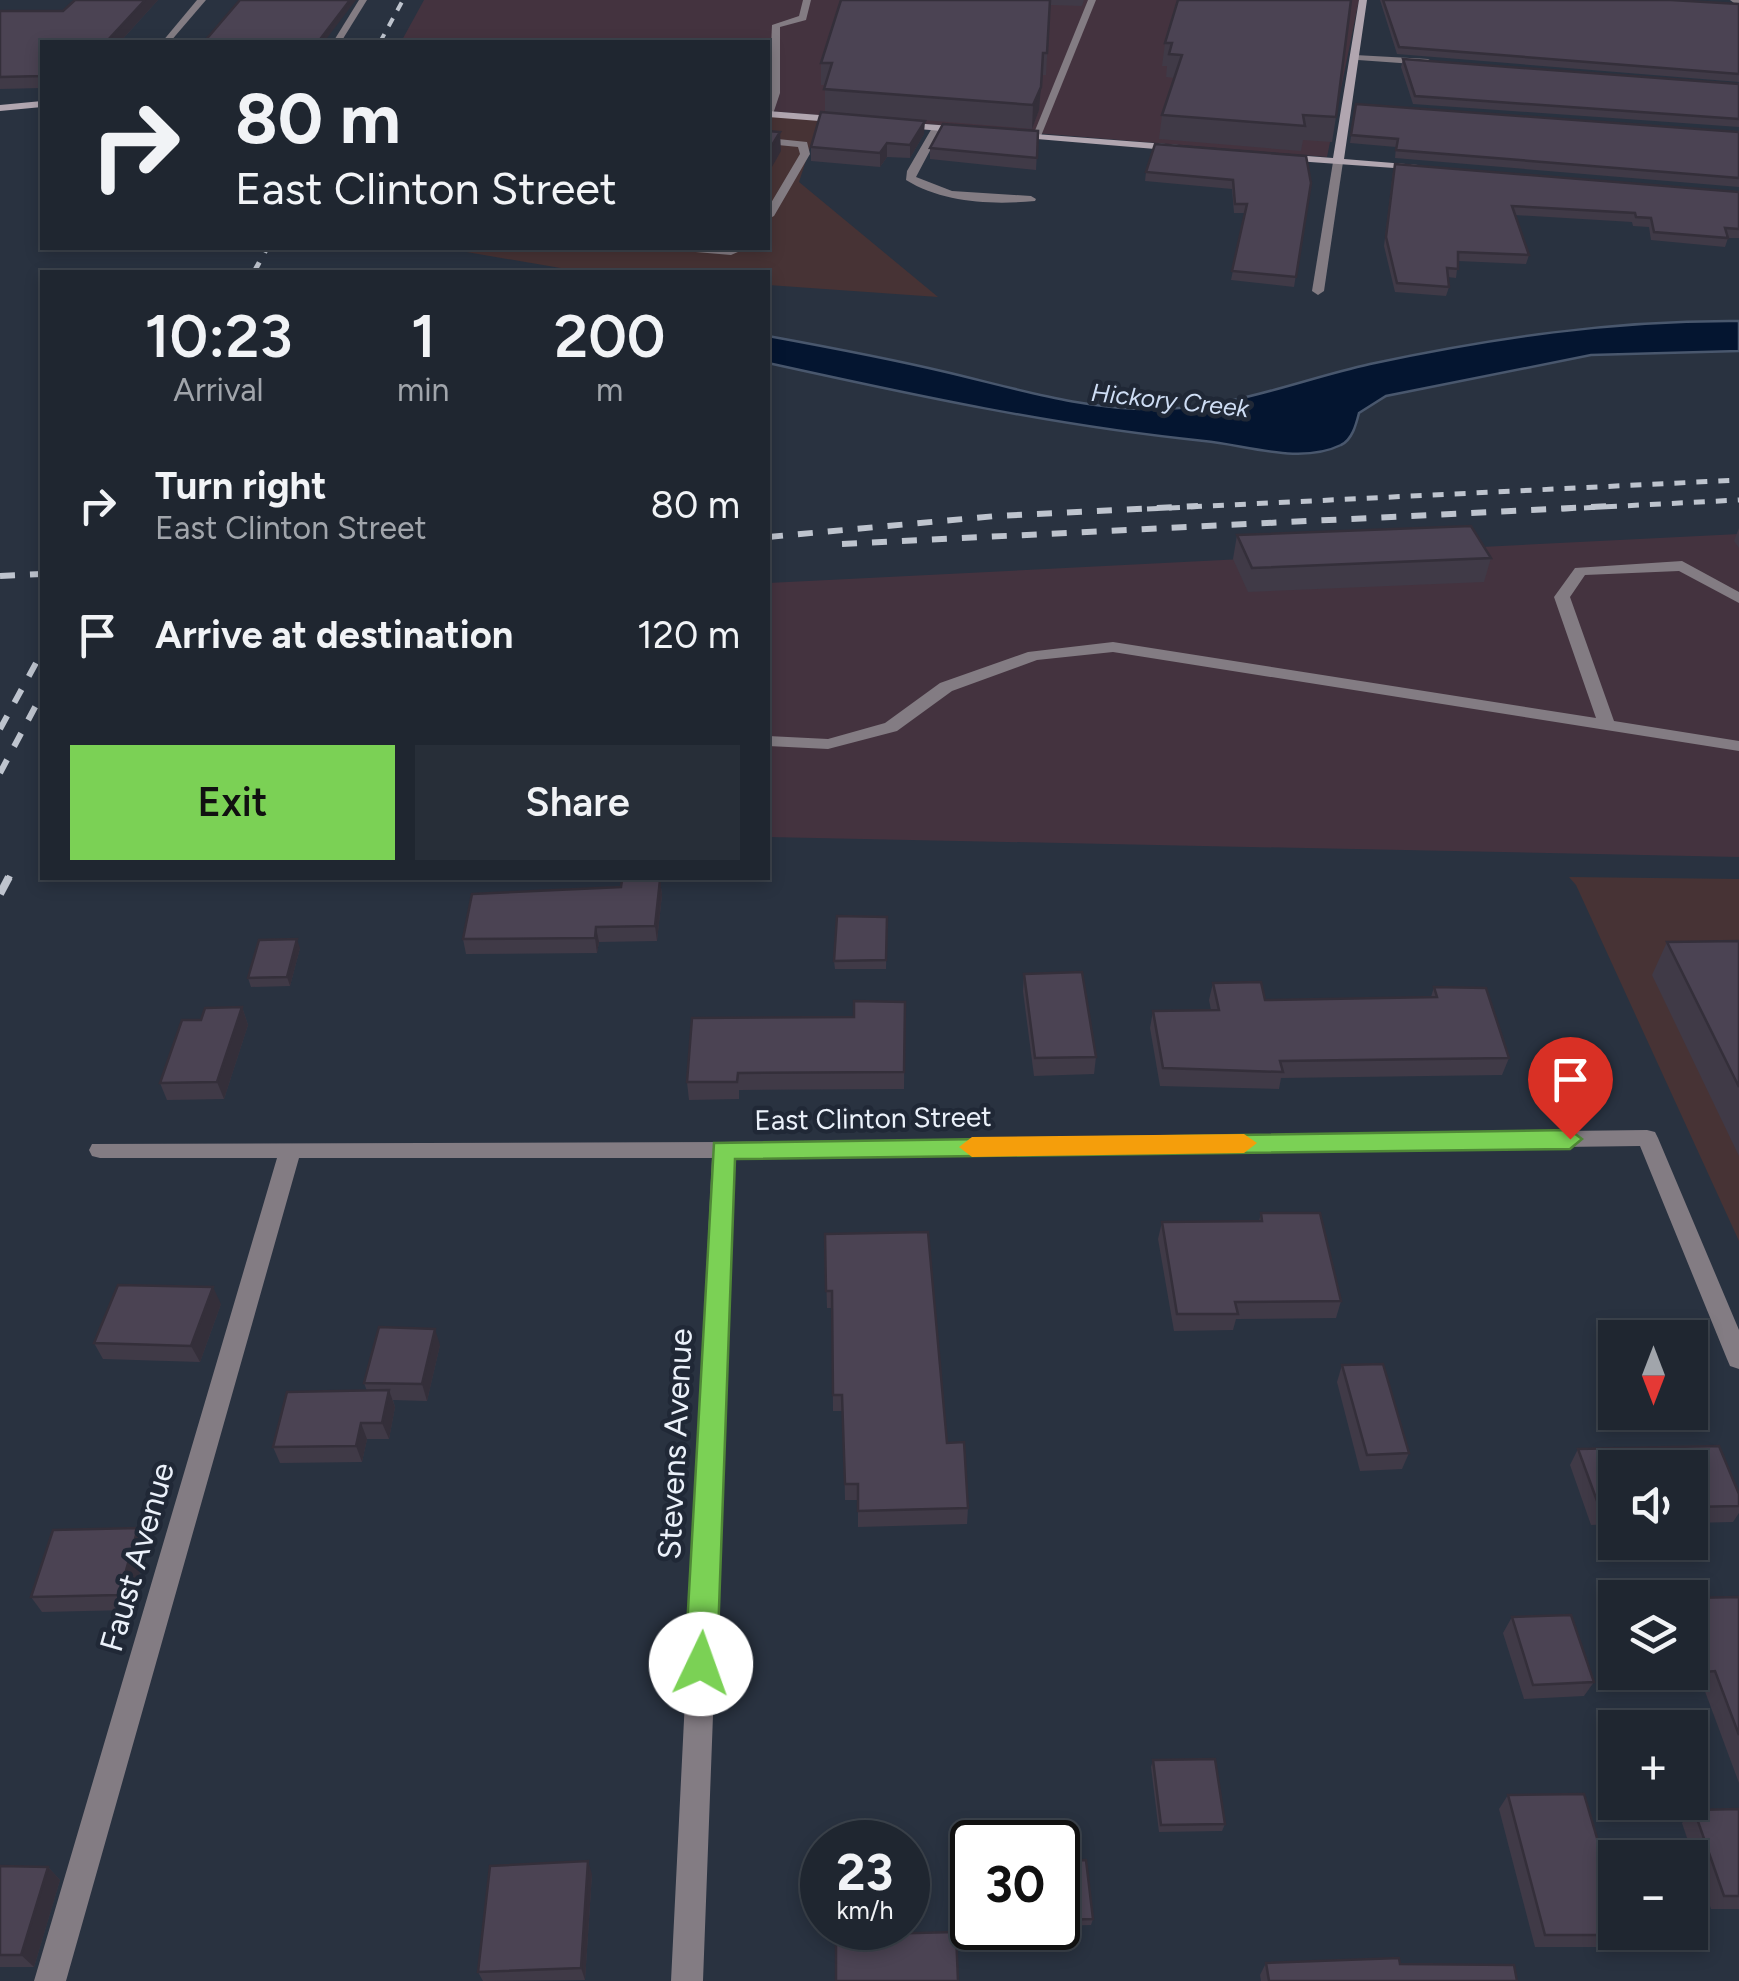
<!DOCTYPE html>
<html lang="en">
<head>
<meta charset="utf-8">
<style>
	body { margin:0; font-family:Figtree,sans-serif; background:#272e38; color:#f1f3f6; height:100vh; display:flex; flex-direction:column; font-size:38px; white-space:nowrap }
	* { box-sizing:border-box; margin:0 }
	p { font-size:32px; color:#a1a5ab }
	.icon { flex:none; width:55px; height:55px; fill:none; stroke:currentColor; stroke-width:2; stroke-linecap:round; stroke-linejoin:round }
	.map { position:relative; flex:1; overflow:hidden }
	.drawer { position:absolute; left:40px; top:270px; width:730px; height:610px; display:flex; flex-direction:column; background:#1f2630; border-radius:0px; box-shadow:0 5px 15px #0003,0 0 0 2px #3c434c }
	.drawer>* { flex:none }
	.guide { position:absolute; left:40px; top:40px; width:730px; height:210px; border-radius:0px; box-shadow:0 5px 15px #0003,0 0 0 2px #3c434c; background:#1f2630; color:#f1f3f6; overflow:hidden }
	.needle { width:65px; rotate:180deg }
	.controls { position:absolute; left:1598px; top:1320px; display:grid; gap:20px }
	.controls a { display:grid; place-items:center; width:110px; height:110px; border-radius:0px; background:#1f2630; box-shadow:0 5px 15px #0003,0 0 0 2px #3c434c; font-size:50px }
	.speed { position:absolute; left:800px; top:1820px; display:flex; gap:20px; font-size:50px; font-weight:700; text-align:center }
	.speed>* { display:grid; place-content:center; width:130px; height:130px; border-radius:50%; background:#1f2630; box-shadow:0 5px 15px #0003,0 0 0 2px #3c434c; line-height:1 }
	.speed small { font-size:25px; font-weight:400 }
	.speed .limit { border:5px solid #111; border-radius:15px; background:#fff; color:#111 }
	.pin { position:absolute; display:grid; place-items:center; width:85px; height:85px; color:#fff; margin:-102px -42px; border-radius:50% 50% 50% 0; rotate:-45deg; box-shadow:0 0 10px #0007 }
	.pin .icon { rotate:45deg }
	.me { position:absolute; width:110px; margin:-55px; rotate:3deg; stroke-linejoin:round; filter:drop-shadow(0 0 8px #0008) }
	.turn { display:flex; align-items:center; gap:35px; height:210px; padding:0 30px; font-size:45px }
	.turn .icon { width:130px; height:130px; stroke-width:2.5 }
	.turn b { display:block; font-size:70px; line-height:85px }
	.eta { display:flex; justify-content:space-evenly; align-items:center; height:170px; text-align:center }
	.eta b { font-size:60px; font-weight:600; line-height:70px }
	.button { display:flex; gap:20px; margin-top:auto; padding:20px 30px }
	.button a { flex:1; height:115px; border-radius:0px; background:#7bd155; color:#111; font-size:40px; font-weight:600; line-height:115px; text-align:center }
	.button a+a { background:#272e38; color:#f1f3f6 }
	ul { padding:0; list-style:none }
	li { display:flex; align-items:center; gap:30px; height:130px; padding:0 30px }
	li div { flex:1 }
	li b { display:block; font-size:38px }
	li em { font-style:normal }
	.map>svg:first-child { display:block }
	.commercial { fill:#473335 }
	.industrial { fill:#44333f }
	.water { fill:#041530; stroke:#49576d; stroke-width:2.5 }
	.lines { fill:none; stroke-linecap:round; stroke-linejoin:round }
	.lane { fill:#837c83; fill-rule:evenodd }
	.street { fill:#837c83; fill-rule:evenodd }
	.secondary { fill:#b1a6b0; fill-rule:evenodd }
	.rail-far3 { stroke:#bec4ce; stroke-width:4; stroke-dasharray:9 9; stroke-linecap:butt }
	.rail-far2 { stroke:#bec4ce; stroke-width:5; stroke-dasharray:11 11; stroke-linecap:butt }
	.rail-far1 { stroke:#bec4ce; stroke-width:6; stroke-dasharray:15 15; stroke-linecap:butt }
	.rail { stroke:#bec4ce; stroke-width:8; stroke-dasharray:19 19; stroke-linecap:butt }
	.wall { fill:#403a47 }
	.shaded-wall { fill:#342f3a }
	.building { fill:#4b4353; stroke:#342f3a; stroke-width:2.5 }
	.route { fill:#7bd155; stroke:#508837; stroke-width:2.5 }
	.slow { fill:#f59e0b }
	.labels { text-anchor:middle; stroke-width:9; stroke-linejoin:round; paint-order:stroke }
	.far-water-label { font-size:25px; font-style:italic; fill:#ceddf4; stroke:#202836 }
	.street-label { font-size:28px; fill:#ebf1fa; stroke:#202836 }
	.near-street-label { font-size:32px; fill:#ebf1fa; stroke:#202836 }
</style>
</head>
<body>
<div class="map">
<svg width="1739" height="1981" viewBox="0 0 1739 1981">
	<rect width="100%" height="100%" fill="#293240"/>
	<g class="commercial">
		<path d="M768 116 819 120 799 182 938 297 768 285V272L578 271 443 248H768Z"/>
		<path d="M1569 877 1739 879V1241L1576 885Z"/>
	</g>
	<g class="industrial">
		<path d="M424 0H1359L1327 157 768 111V42H401Z"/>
		<path d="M1739 534V857L768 837V583Z"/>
	</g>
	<path class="water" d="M1739 321V351L1591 355 1386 396 1359 413C1356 425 1352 440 1341 445 1300 465 1247 445 1204 441 1056 426 913 395 768 363V336C828 347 887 358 946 372 1018 389 1087 411 1163 409 1236 407 1299 380 1370 364 1492 338 1614 320 1739 321Z"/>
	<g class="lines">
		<g class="lane">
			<path d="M359 0H367L341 42H333Z"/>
			<path d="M803 0H811L806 20 780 27V93L773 114 768 117 772 25 799 16Z"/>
			<path d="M1088 0H1096L1041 136 1032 138Z"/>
			<path d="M937 125 942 128 916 177 952 191 1031 196 1036 199 1035 201C993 205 943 203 906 180L907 171 932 128Z"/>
			<path d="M768 138 807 142 810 154 774 216 768 219V208L800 154 798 147 768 144Z"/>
			<path d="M678 248H747L731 255 684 251Z"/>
			<path d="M1682 561 1739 592V603L1679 571 1585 575 1570 597 1614 721 1739 741V751L1113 652 1037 660 952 691 897 731 828 749 768 746V736L828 739 885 723 940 683 1028 652 1113 642 1596 718 1554 597 1575 568Z"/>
		</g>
		<g class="street">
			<path d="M197 0H206L170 42H162Z"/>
			<path d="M1730 0H1739V7Z"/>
			<path d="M1355 55 1428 59 1433 62 1428 65 1358 60Z"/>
			<path d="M1338 159 1343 162 1324 291 1318 295 1312 291 1333 162Z"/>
			<path d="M1647 1130 1655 1132 1658 1138 1739 1330V1369L1730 1366 1727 1359 1640 1146 734 1158 703 1981H671L712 1158H299L66 1981H34L277 1158H100L92 1156 89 1150 92 1144 723 1142Z"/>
		</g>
		<g class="secondary">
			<path d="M1359 0H1367L1344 159 1418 165 1423 168 1422 170 1282 160 1277 157 1282 154 1333 158Z"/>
			<path d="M42 101V107L0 111V105Z"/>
			<path d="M768 111 845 117 850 120 845 123 768 117Z"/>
			<path d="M899 122 965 127 970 130 965 133 895 127Z"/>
			<path d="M1009 132 1179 145 1184 148 1179 151 1013 137Z"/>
		</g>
		<path class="rail-far3" d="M380 42 403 0"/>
		<g class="rail-far2">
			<path d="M254 272 267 248"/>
			<path d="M1147 509 1739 480"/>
			<path d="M1562 509 1739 500"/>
		</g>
		<g class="rail-far1">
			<path d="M768 537 996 516 1198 506"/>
			<path d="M842 544 1613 506"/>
			<path d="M0 576 42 574"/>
			<path d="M0 729 42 652"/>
			<path d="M0 773 42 694"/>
			<path d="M8 880 10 876"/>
		</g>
		<path class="rail" d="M0 894 9 877"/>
	</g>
	<g class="wall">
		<path d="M158 0 120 42H42V88L0 89V11H63Z"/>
		<path d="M841 0H1084L1082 6 1050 5 1046 75H1041L1039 110 1032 129 825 112V85H821V63Z"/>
		<path d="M1178 0 1336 117 1332 142 1303 140 1301 151 1159 139 1162 115 1174 78 1166 77 1167 66H1162L1165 43Z"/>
		<path d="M1380 0H1671L1739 4V82L1397 54Z"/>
		<path d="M1403 59 1739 84V127L1413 104 1401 67Z"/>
		<path d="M1356 104 1739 132V187L1395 158 1396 147 1350 143Z"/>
		<path d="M1038 131 1036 170 930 159V148Z"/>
		<path d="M924 134 910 158 887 157 880 167 811 161V147Z"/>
		<path d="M1146 172 1311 183 1294 287 1231 280 1245 213H1234L1232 189 1145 181Z"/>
		<path d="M1393 172 1739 192V238H1728L1725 247 1651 240 1649 227 1633 226 1632 222 1515 215 1529 255 1526 264 1458 261 1456 278 1448 277 1449 287 1446 296 1395 292 1384 246Z"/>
		<path d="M1739 528V548L1734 541Z"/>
		<path d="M1237 535 1491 558 1484 582 1248 592 1233 559Z"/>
		<path d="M660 880 662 895 657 941 599 942 597 953 466 954 463 939 621 887Z"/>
		<path d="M887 917 886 969H835L834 961Z"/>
		<path d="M1739 941V1156L1652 975 1667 942Z"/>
		<path d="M300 948 290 986 251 987 248 978Z"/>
		<path d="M1024 974 1096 1057 1094 1074 1034 1076 1023 991Z"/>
		<path d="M1213 983 1265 1000 1431 997 1434 987 1509 1058 1502 1075 1281 1078 1279 1089 1160 1086 1150 1028 1153 1011 1211 1010 1209 1000Z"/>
		<path d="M905 1002 904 1089 739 1090V1099L689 1100 687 1082 854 1017Z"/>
		<path d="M242 1007 248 1025 224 1099 167 1100 160 1083Z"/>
		<path d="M1261 1213 1341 1301 1336 1318 1236 1319 1233 1330 1174 1331 1158 1239 1162 1222 1259 1221Z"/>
		<path d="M825 1234 947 1443 968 1508 967 1524 858 1527V1500H845L843 1411H833L832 1308H827Z"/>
		<path d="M221 1304 200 1362 103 1359 94 1343Z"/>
		<path d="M440 1345 427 1401 393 1400 395 1407 389 1439H367L362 1462 280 1463 273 1447 367 1391 364 1383Z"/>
		<path d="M1342 1365 1409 1453 1402 1469 1360 1471 1337 1382Z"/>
		<path d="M1719 1446 1739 1494V1513L1733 1522 1690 1523V1468H1615V1524L1591 1525 1570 1465 1578 1449Z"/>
		<path d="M148 1544 129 1610 42 1612 31 1597Z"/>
		<path d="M1739 1597V1783L1703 1686H1693L1688 1672H1690V1598Z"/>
		<path d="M1512 1617 1594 1682 1584 1696 1524 1699 1503 1633Z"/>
		<path d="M1153 1760 1225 1824 1222 1831 1159 1832 1151 1767Z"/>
		<path d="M1508 1795 1626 1935 1614 1947H1535L1499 1809Z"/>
		<path d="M1739 1809V1909H1711L1682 1823 1694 1810Z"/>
		<path d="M1058 1861 1093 1919 1091 1925 1058 1926Z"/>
		<path d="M0 1866 48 1867 60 1880 34 1967H0Z"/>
		<path d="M592 1874 585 1980 483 1981 478 1972Z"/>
		<path d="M1266 1963 1400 1964 1517 1981H1261L1260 1975Z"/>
	</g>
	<g class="shaded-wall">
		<path d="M145 0H158L120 42H106Z"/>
		<path d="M350 0H356L324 42H318Z"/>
		<path d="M1041 87 1039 110 1032 129 1033 105Z"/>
		<path d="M925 121 924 134 910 158V145Z"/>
		<path d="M780 132 781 151 768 174V152Z"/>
		<path d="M887 143V157L880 167V153Z"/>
		<path d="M660 880 662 895 657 941 655 926Z"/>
		<path d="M596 927 599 942 597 953 595 938Z"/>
		<path d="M297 939 300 948 290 986 287 977Z"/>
		<path d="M242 1007 248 1025 224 1099 217 1082Z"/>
		<path d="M213 1287 221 1304 200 1362 191 1346Z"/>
		<path d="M435 1329 440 1345 427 1401 422 1384Z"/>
		<path d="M389 1390 395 1407 389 1439 382 1423Z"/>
		<path d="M361 1423 367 1439 362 1462 356 1446Z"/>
		<path d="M138 1528 148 1544 129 1610 119 1595Z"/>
		<path d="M588 1861 592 1874 585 1980 581 1968Z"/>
		<path d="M48 1867 60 1880 34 1967 21 1955Z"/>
	</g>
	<g class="building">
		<path d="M75 0H145L106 42H42V76L0 77V11H63Z"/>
		<path d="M240 0H350L318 42H204Z"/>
		<path d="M841 0H1050L1047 53H1043L1041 87 1033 105 824 89 832 63H821Z"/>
		<path d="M1178 0H1351L1336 117 1303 115 1305 126 1162 115 1182 55 1169 54 1172 43H1165Z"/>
		<path d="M1383 0H1671L1739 4V74L1399 47Z"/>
		<path d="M1403 59 1739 84V119L1415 96Z"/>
		<path d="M1356 104 1739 132V178L1396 150 1398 139 1351 135Z"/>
		<path d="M821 112 925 121 910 145 887 143 880 153 811 147Z"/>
		<path d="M943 124 1038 131 1037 158 930 148Z"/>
		<path d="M768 131 780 132 768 152Z"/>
		<path d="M1155 144 1306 156 1311 183 1296 277 1232 271 1247 204H1235L1233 180 1146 172Z"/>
		<path d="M1395 164 1739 192V229L1725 228 1728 238 1654 232 1651 218 1636 217 1635 213 1512 206 1529 255 1458 252V269L1447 268 1449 287 1397 283 1386 237Z"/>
		<path d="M1471 526 1491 558 1252 568 1237 535Z"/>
		<path d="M622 880H660L655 926 596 927 595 938 463 939 472 894 621 887Z"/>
		<path d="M837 916 887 917 886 960 834 961Z"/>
		<path d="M297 939 287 977 248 978 259 940Z"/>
		<path d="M1739 941V1087L1667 942Z"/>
		<path d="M1082 972 1096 1057 1035 1058 1024 974Z"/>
		<path d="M1261 982 1265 1000 1437 997 1434 987 1486 988 1509 1058 1280 1061 1283 1072 1163 1068 1153 1011 1219 1010 1213 983Z"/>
		<path d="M854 1001 905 1002 904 1072 738 1073 737 1082H687L692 1018 854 1017Z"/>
		<path d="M242 1007 217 1082 160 1083 182 1020H201L205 1008Z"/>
		<path d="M1261 1213H1320L1341 1301 1235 1302 1238 1314H1177L1162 1222 1262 1221Z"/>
		<path d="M928 1232 947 1443 964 1442 968 1508 858 1511V1484H845L842 1395H833L832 1291H826L825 1234Z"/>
		<path d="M118 1285 213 1287 191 1346 94 1343Z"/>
		<path d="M379 1327 435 1329 422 1384 364 1383Z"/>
		<path d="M1383 1364 1409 1453 1367 1455 1342 1365Z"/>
		<path d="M389 1390 382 1423H361L356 1446 273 1447 287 1392Z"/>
		<path d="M1719 1446 1739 1494V1506L1690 1507V1468H1615V1509H1600L1578 1449Z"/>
		<path d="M138 1528 119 1595 31 1597 53 1530Z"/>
		<path d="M1739 1597V1735L1715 1671 1705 1672 1690 1633V1598Z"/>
		<path d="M1571 1615 1594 1682 1533 1685 1512 1617Z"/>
		<path d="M1215 1759 1225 1824 1161 1825 1153 1760Z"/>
		<path d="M1584 1794 1615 1899V1932H1625L1626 1935H1545L1508 1795Z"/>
		<path d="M1739 1809V1896H1724L1694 1810Z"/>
		<path d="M1086 1860 1093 1919 1058 1920V1861Z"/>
		<path d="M588 1861 581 1968 478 1972 490 1866Z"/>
		<path d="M0 1866 48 1867 21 1955H0Z"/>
		<path d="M956 1932 958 1981H836V1935Z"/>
		<path d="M1399 1958 1400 1964 1514 1965 1517 1981H1269L1266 1963Z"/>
	</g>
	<path class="route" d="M1570 1130 1582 1139 1570 1149 735 1159 717 1664 712 1675 701 1680 690 1675 685 1664 714 1143Z"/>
	<path class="slow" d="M1244 1134 1257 1143 1244 1153 972 1157 959 1147 972 1137Z"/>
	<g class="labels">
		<g class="far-water-label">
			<text transform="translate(1170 400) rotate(6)" y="9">Hickory Creek</text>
		</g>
		<g class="street-label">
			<text transform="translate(873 1118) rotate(-1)" y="10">East Clinton Street</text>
		</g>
		<g class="near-street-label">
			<text transform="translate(675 1444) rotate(-87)" y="11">Stevens Avenue</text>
			<text transform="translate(137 1557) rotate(-74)" y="11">Faust Avenue</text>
		</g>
	</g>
</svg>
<div class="controls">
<a><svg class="needle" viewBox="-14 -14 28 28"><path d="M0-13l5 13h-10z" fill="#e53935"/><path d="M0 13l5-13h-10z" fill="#a1a5ab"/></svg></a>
<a><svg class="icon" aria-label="sound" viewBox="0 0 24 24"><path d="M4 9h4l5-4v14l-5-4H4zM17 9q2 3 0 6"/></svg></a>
<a><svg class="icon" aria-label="layers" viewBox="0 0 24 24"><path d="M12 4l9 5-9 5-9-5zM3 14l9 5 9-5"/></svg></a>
<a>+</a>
<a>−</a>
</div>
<div class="speed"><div>23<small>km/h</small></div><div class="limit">30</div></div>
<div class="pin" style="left:1570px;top:1139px;background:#d93025"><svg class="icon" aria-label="arrive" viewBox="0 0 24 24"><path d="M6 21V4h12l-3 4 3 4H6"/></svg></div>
<svg class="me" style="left:701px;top:1664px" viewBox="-20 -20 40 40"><circle r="19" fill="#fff"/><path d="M0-13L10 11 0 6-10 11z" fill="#7bd155"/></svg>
<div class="guide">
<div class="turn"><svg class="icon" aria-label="right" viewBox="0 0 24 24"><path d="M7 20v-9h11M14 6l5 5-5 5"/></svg><div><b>80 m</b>East Clinton Street</div></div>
</div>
<section class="drawer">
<div class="eta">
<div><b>10:23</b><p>Arrival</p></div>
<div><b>1</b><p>min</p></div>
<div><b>200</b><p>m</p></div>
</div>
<ul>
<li><svg class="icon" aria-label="right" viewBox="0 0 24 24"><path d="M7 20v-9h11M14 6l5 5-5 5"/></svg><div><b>Turn right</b><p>East Clinton Street</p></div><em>80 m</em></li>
<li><svg class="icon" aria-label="arrive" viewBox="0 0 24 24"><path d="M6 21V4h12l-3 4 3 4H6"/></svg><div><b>Arrive at destination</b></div><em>120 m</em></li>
</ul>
<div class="button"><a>Exit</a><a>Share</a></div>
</section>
</div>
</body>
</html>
